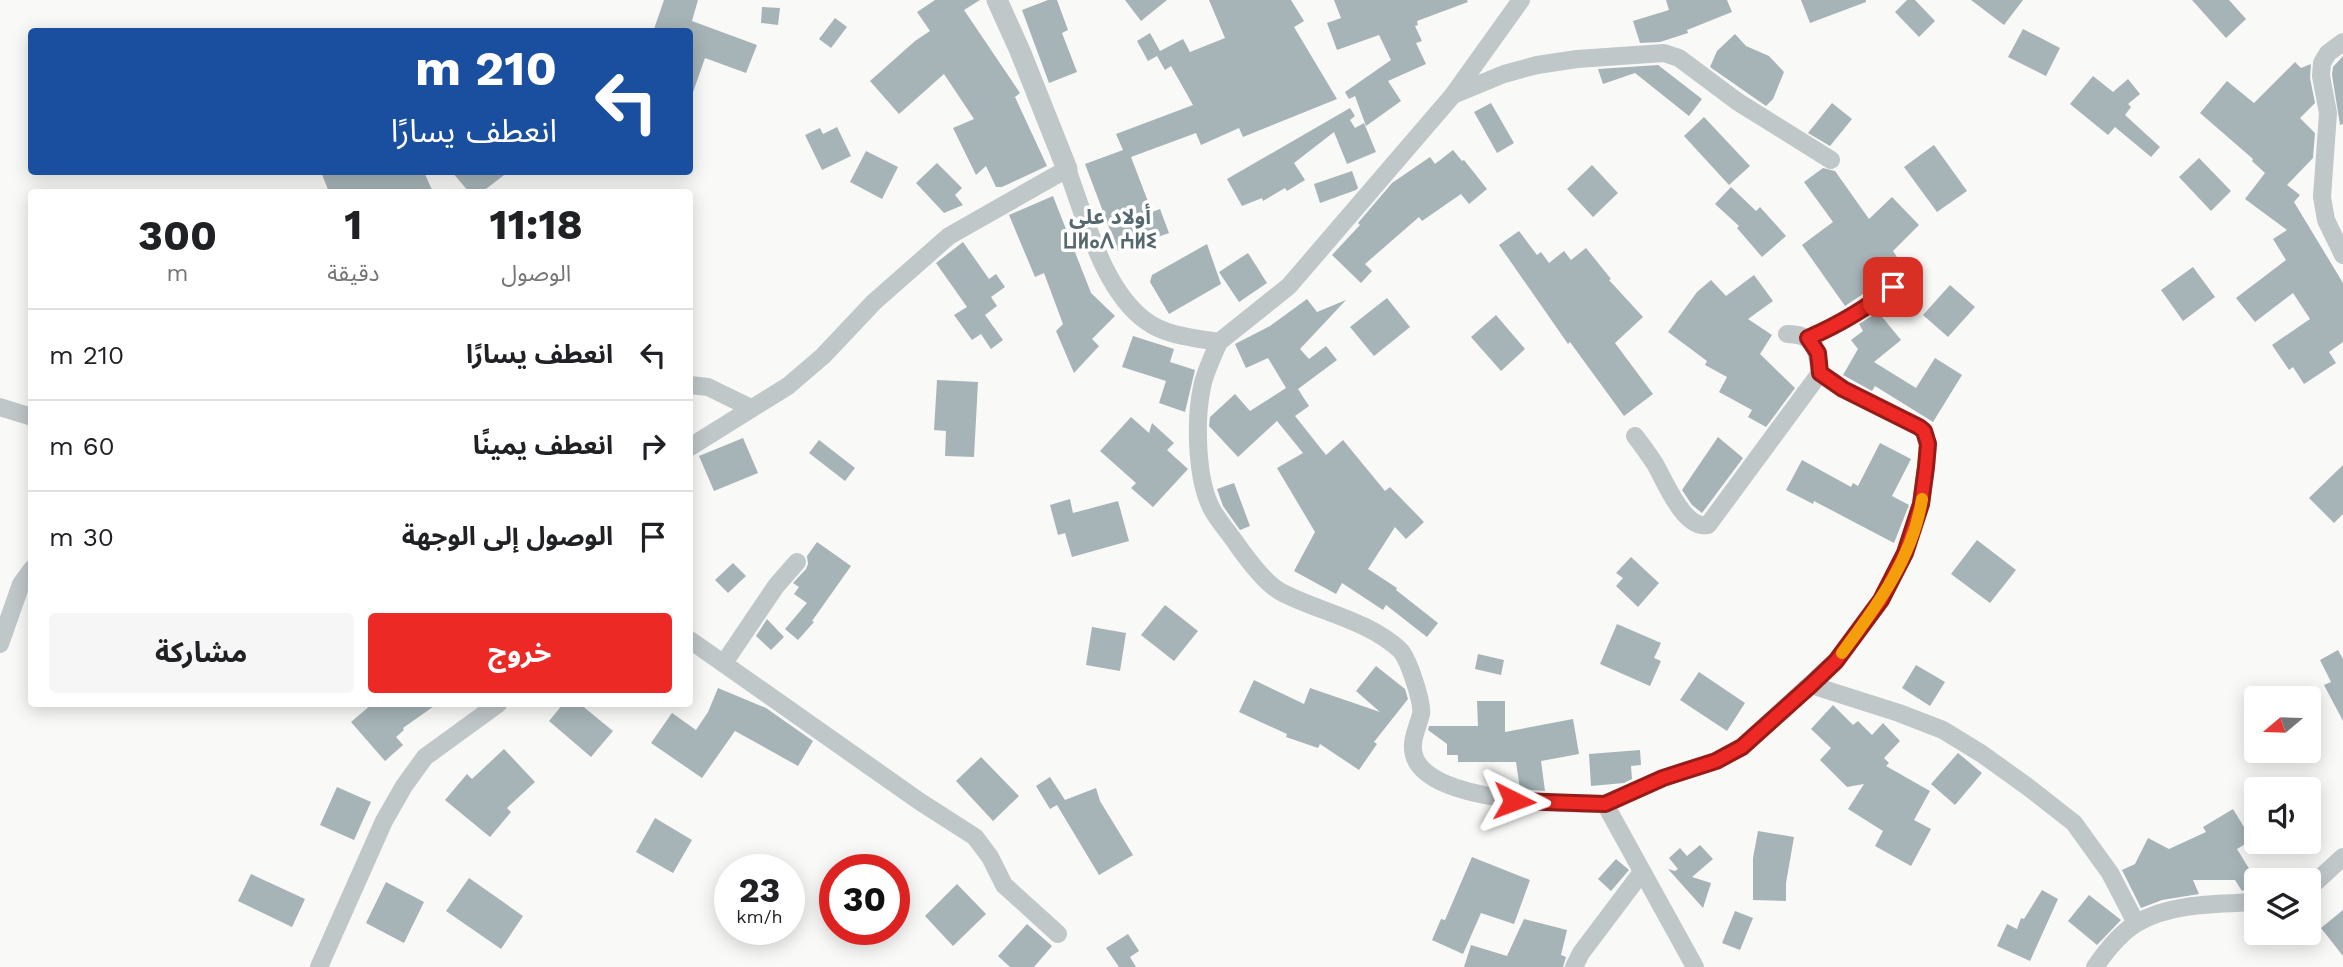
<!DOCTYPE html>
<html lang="ar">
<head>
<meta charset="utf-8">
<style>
	body { margin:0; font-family:"Work Sans","Noto Sans Arabic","Noto Sans Tifinagh",sans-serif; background:#f6f6f6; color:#202124; direction:rtl; height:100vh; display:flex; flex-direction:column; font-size:26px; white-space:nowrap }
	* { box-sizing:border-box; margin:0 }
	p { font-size:23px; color:#757577 }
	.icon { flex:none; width:38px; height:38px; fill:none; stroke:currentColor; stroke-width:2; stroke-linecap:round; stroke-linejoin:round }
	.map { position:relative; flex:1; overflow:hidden; direction:ltr }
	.sheet { position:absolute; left:28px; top:189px; width:665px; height:518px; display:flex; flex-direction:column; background:#fff; border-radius:7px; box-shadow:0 4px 18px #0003; direction:rtl }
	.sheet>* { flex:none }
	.hud { position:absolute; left:28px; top:28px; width:665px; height:147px; border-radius:7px; box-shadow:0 4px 18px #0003; direction:rtl; background:#1a4fa0; color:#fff; overflow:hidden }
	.needle { width:46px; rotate:251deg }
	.buttons { position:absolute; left:2244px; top:686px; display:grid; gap:14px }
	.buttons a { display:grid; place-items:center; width:77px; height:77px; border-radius:7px; background:#fff; box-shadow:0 4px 18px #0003; font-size:35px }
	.speed { position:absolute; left:714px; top:854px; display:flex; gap:14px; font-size:35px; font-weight:700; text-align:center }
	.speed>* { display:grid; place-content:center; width:91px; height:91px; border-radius:50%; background:#fff; box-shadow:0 4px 18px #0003; line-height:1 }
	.speed small { font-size:18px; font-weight:400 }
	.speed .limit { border:10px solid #d22; background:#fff; color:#111 }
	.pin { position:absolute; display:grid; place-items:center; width:60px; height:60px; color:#fff; margin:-30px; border-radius:14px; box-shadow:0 4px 10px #0006 }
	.me { position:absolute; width:77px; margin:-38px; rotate:93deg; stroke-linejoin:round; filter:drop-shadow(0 0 5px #0008) }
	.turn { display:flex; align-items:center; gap:24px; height:147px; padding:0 21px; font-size:32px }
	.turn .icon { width:91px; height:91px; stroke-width:2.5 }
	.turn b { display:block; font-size:49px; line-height:60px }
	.eta { display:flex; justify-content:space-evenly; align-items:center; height:119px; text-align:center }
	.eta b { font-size:42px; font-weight:700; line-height:49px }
	.primary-button { display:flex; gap:14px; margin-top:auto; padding:14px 21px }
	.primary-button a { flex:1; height:80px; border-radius:7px; background:#ec2924; color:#fff; font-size:28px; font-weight:700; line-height:80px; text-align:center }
	.primary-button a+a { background:#f6f6f6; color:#202124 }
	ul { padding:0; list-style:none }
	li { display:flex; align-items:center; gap:21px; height:91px; padding:0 21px; border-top:2px solid #e0e0e0 }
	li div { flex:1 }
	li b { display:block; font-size:26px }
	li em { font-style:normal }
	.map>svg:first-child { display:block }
	.building { fill:#a6b4b7 }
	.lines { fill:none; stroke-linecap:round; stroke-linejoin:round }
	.minor { stroke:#c0c7c9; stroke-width:18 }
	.tertiary { stroke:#c0c7c9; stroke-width:21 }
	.route-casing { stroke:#991b17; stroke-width:18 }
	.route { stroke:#ec2924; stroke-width:12 }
	.slow { stroke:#f59e0b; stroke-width:12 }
	.labels { text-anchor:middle; stroke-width:7; stroke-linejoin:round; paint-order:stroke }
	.quarter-label { font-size:21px; font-weight:bold; fill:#55686e; stroke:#fff }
</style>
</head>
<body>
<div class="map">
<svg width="2343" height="967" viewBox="0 0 2343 967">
	<rect width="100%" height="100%" fill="#f9f9f7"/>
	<g class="building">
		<path d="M664 0H698L692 21 757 45 746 73 705 58 692 95H690V29L689 32H653Z"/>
		<path d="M935 0H980L964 10 1020 93 1015 97 1047 166 1002 187H996L986 166 976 175 953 128 974 119 944 74 899 114 870 81 915 41 930 31 917 12Z"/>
		<path d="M1048 0H1057L1068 30 1062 33 1077 72 1049 83 1022 10Z"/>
		<path d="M1125 0H1167L1141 21Z"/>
		<path d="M1209 0H1291L1304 21 1294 27 1337 99 1243 137 1239 128 1201 145 1196 133 1131 157 1152 212 1160 209 1169 233 1118 251 1085 164 1123 150 1116 134 1193 105 1171 66 1165 70 1157 56 1148 61 1137 41 1150 33 1160 51 1183 39 1190 52 1225 38Z"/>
		<path d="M1334 0H1467L1468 2 1417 21 1418 25 1415 26 1422 41 1416 43 1426 64 1388 81 1401 101 1366 126 1355 96 1349 99 1345 92 1391 60 1379 35 1337 50 1327 23 1341 18Z"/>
		<path d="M1666 0H1727L1732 12 1687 30 1688 33 1660 42 1640 43 1633 21 1669 10Z"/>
		<path d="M1801 0H1866V2L1810 23Z"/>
		<path d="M1907 0H1915L1935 21 1919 37 1895 12Z"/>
		<path d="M1971 0H2023L2004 25Z"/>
		<path d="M2192 0H2229L2246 19 2226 38Z"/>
		<path d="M762 7 780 8 778 25 761 23Z"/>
		<path d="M835 18 847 27 831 48 819 39Z"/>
		<path d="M2023 29 2060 48 2046 76 2008 57Z"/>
		<path d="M1735 34 1746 46 1769 56 1784 72 1773 99 1766 106 1710 67 1717 51Z"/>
		<path d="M2343 56V124L2340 125 2332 75 2333 67Z"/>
		<path d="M2295 62 2301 68 2311 64 2310 78 2315 103 2300 118 2315 133 2313 158 2287 185 2300 195 2294 202 2343 283V342L2329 352 2336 363 2304 384 2293 367 2289 370 2272 345 2310 319 2293 293 2255 322 2236 298 2286 260 2273 239 2287 230 2245 199 2265 173 2252 161 2253 159 2200 113 2227 81 2254 103Z"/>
		<path d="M1658 65 1702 99 1689 116 1635 73 1603 84 1598 69Z"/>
		<path d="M2093 76 2113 92 2128 79 2140 94 2128 104 2131 107 2125 115 2160 147 2151 157 2115 127 2108 135 2070 104Z"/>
		<path d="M1491 103 1514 143 1497 153 1474 112Z"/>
		<path d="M1832 103 1852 119 1830 146 1808 133Z"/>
		<path d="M1350 108 1355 116 1350 120 1355 128 1364 123 1376 152 1347 164 1334 132 1294 163 1305 180 1287 191 1285 188 1263 201 1262 198 1242 206 1227 179Z"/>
		<path d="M1704 117 1750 166 1729 185 1684 136Z"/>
		<path d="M837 127 851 156 822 170 805 135 820 128 823 134Z"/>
		<path d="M1934 145 1967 191 1937 212 1904 167Z"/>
		<path d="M1453 150 1462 161 1464 160 1487 189 1469 204 1461 194 1422 221 1419 217 1365 264 1372 271 1361 283 1332 255 1360 225 1358 223 1392 183 1430 157 1435 164Z"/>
		<path d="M866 151 898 167 882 199 850 182Z"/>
		<path d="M2199 158 2231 191 2211 211 2179 177Z"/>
		<path d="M937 163 962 188 955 195 963 205 944 213 916 183Z"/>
		<path d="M1592 165 1618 193 1593 217 1567 189Z"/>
		<path d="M1823 168 1835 171 1869 219 1892 197 1919 225 1893 251 1897 257 1878 271 1884 280 1845 306 1802 245 1833 222 1804 182Z"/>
		<path d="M1352 171 1358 188 1356 190 1320 203 1314 184Z"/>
		<path d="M321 172H424L433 192H329Z"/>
		<path d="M452 172H508L482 192H469Z"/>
		<path d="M1731 187 1756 211 1760 207 1786 236 1762 257 1737 228 1739 226 1715 204Z"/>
		<path d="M1053 196 1091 293 1115 316 1092 339 1099 346 1074 373 1056 331 1063 324 1044 273 1035 277 1009 215Z"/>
		<path d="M1519 231 1537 255 1541 252 1549 263 1564 251 1571 260 1586 248 1611 279 1609 280 1643 317 1615 343 1653 394 1624 416 1570 342 1568 344 1499 245Z"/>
		<path d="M963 242 989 279 996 274 1005 287 991 297 997 306 985 315 1003 340 991 349 981 334 972 340 954 315 967 307 936 263Z"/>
		<path d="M1207 244 1221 284 1169 314 1150 282 1152 275Z"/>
		<path d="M1248 253 1267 283 1239 302 1219 272Z"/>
		<path d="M2193 267 2215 297 2183 321 2161 290Z"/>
		<path d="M1754 275 1773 301 1748 319 1772 335 1760 354 1795 388 1766 427 1748 417 1752 410 1719 392 1727 377 1705 365 1707 361 1668 332 1697 292 1711 280 1726 296Z"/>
		<path d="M1950 285 1975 307 1948 337 1923 315Z"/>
		<path d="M1387 298 1410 327 1374 356 1350 327Z"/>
		<path d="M1307 299 1317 312 1346 300 1300 349 1309 359 1326 346 1337 360 1298 389 1309 406 1295 416 1326 455 1343 440 1385 491 1390 487 1424 522 1406 539 1395 527 1368 569 1397 588 1396 590 1438 623 1427 637 1386 605 1383 610 1342 583 1336 594 1294 571 1315 532 1277 468 1303 453 1277 421 1238 457 1209 426 1210 417 1235 394 1250 411 1286 388 1268 358 1246 368 1235 344 1270 326Z"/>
		<path d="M1878 312 1901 340 1874 362 1916 388 1935 358 1962 375 1933 422 1875 386 1872 391 1843 375 1858 349 1851 340 1863 331 1859 324Z"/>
		<path d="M1496 315 1525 349 1501 371 1471 337Z"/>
		<path d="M1133 336 1174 349 1170 362 1195 370 1185 412 1159 403 1166 381 1122 367Z"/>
		<path d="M937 380 978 382 974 457 945 456 946 431 934 430Z"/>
		<path d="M1131 417 1149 433 1152 423 1174 443 1167 450 1188 469 1153 507 1131 488 1136 483 1100 451Z"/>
		<path d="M1718 437 1743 458 1702 513 1692 505 1682 490Z"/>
		<path d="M743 438 758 473 714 491 699 456Z"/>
		<path d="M819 440 855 468 845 481 809 453Z"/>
		<path d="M1880 443 1911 459 1892 496 1909 505 1894 543 1814 501 1813 504 1786 490 1802 460 1851 487 1853 483 1858 486Z"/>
		<path d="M2343 465V514L2334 523 2309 498Z"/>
		<path d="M1234 483 1250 526 1240 530 1223 506 1217 489Z"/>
		<path d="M1070 499 1073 513 1118 501 1129 541 1072 557 1065 533 1058 535 1050 505Z"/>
		<path d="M1977 540 2016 570 1990 603 1951 574Z"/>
		<path d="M817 542 851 566 812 621 814 622 798 640 785 629 807 603 794 594 799 587 793 583 806 569 808 564 807 556Z"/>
		<path d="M1631 557 1659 583 1638 607 1616 586 1623 578 1616 573Z"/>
		<path d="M733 563 746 576 728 593 715 580Z"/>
		<path d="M1165 605 1198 631 1174 661 1141 635Z"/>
		<path d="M767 619 784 637 771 650 756 636Z"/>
		<path d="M1617 624 1661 643 1654 658 1661 661 1650 686 1600 664Z"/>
		<path d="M1092 627 1126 633 1120 671 1086 665Z"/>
		<path d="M2338 650 2343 659V721L2324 685 2331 682 2320 660Z"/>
		<path d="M1478 654 1504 660 1501 675 1475 669Z"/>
		<path d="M1916 665 1945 682 1930 706 1902 688Z"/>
		<path d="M1376 666 1405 689 1408 699 1374 742 1377 744 1359 770 1320 744 1318 748 1286 737 1287 734 1239 712 1254 680 1304 704 1310 688 1380 712 1356 691Z"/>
		<path d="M1699 672 1745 703 1727 731 1680 700Z"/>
		<path d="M718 688 766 708 813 741 798 766 735 731 702 778 651 743 672 713 696 730 708 712Z"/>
		<path d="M1477 701H1505V732L1573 719 1579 754 1541 761 1545 791 1520 789 1516 762H1458V755H1447V744L1428 730 1429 726H1478Z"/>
		<path d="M372 704H437L403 728 404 730 396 737 403 745 385 761 351 722Z"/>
		<path d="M563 704H580L613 731 591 757 549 721Z"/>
		<path d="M1833 705 1853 725 1858 721 1872 735 1883 723 1900 741 1884 758 1889 763 1886 766 1930 791 1914 820 1931 829 1911 866 1875 846 1883 831 1848 809 1864 784 1847 787 1820 760 1831 748 1811 729Z"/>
		<path d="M504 749 535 782 507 808 511 812 490 837 445 800 467 774 472 779Z"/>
		<path d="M1640 750 1641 765 1631 766 1632 779 1624 783 1591 786 1589 754Z"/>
		<path d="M1958 753 1982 773 1955 805 1931 784Z"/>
		<path d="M981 757 1019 796 993 821 956 781Z"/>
		<path d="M1050 777 1065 800 1096 788 1100 801 1133 855 1099 875 1057 805 1050 809 1036 786Z"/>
		<path d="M337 787 371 802 354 840 320 825Z"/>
		<path d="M2233 809 2252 840 2237 849 2256 880V884L2242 891 2235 880H2193L2199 894 2162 900 2141 908 2122 870 2135 864 2148 838 2169 849 2206 832 2203 827Z"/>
		<path d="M655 818 692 840 673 873 636 852Z"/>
		<path d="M1758 831 1794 837 1786 883V901L1753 900V858Z"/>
		<path d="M1700 845 1713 859 1692 877 1711 883 1703 908 1668 869 1675 871 1678 869 1669 858 1680 848 1687 856Z"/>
		<path d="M1472 857 1530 880 1514 924 1481 913 1463 954 1432 940 1441 919 1445 920Z"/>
		<path d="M1616 859 1629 870 1611 891 1598 879Z"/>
		<path d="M251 874 305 899 292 927 238 901Z"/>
		<path d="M469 878 523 916 501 949 446 911Z"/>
		<path d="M386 882 424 902 404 943 366 923Z"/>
		<path d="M957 884 986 914 953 946 925 916Z"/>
		<path d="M2042 890 2058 899 2030 961 1997 946 2007 924 2017 929 2021 918 2024 919Z"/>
		<path d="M2089 895 2121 920 2097 945 2068 921Z"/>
		<path d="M2343 910V956L2321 928Z"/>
		<path d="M1735 911 1753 918 1740 950 1722 943Z"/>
		<path d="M1524 919 1567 930 1561 955 1566 957 1563 967H1464L1471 945 1507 956Z"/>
		<path d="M1027 924 1052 946 1034 967H1010L998 956Z"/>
		<path d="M1128 934 1139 951 1130 957 1136 967H1119L1106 948Z"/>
	</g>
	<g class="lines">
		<g class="minor">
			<path d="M2343 42 2328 53 2322 63 2321 76 2328 113 2322 197 2326 220 2343 255"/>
			<path d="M1453 95 1504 74 1537 65 1577 59 1664 53 1679 58 1738 102 1831 160"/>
			<path d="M1808 338C1851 319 1877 300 1913 271"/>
			<path d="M1219 342C1213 356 1205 372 1202 387 1195 420 1196 482 1213 511 1220 523 1230 534 1238 546 1248 560 1266 584 1281 592 1319 612 1368 620 1400 650 1408 658 1423 702 1421 714 1418 727 1410 741 1414 755 1427 803 1564 804 1605 804L1695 967"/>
			<path d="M690 385 708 387 751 408"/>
			<path d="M0 407 32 417"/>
			<path d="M1635 436C1642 445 1649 455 1655 464 1665 481 1684 530 1708 525L1820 373"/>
			<path d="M690 447 788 386 823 356 874 302 949 236 1067 169C1085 217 1103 290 1146 321 1166 336 1195 338 1219 342L1289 286 1453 95 1521 0"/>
			<path d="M690 640 919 801 975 837 990 857 1004 885 1058 934"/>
			<path d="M0 644 21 584 32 569"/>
			<path d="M724 663 776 586 797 562"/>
			<path d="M1811 685 1899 713 1943 730 1982 754 2028 787 2074 823 2110 873 2136 923"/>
			<path d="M1605 804 1663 778 1716 761 1742 747 1836 661 1881 600 1905 553 1921 504 1926 467 1928 444 1924 431 1919 427 1843 389 1820 373C1817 349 1815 334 1787 334"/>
			<path d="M2308 889 2343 857"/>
			<path d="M319 967 384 821 404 786 425 757 498 704"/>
			<path d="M1574 967 1581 953 1642 872"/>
			<path d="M2095 967C2106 951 2120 933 2137 923 2171 903 2217 904 2256 902"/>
		</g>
		<path class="tertiary" d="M997 0 1020 51 1067 169"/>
	</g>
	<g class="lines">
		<g class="route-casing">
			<path id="route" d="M1514 801 1605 804 1663 778 1716 761 1742 747 1811 685 1836 661 1881 600 1905 553 1921 504 1926 467 1928 444 1924 431 1919 427 1843 389 1820 373 1818 353 1808 338C1840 324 1866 309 1893 287"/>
		</g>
		<use href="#route" class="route"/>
		<path class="slow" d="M1842 653C1876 607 1913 558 1922 499"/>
	</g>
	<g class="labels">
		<g class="quarter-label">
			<text x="1110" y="224">أولاد علي<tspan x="1110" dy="24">ⵡⵍⴰⴷ ⵄⵍⵉ</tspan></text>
		</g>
	</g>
</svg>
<div class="buttons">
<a><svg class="needle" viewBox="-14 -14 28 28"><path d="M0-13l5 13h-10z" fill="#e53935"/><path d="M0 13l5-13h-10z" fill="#757577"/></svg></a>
<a><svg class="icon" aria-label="sound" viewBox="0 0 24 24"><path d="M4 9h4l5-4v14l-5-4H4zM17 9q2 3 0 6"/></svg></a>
<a><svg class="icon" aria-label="layers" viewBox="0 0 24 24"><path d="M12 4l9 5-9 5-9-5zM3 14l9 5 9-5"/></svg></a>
</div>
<div class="speed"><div>23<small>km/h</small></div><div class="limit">30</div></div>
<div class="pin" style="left:1893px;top:287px;background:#d93025"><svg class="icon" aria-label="arrive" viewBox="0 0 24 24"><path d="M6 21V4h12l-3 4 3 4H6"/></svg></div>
<svg class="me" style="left:1514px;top:801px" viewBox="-20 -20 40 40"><path d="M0-17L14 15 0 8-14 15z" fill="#ec2924" stroke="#fff" stroke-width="4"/></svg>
<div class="hud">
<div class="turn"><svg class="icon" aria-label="left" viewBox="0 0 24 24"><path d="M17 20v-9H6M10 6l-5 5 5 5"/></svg><div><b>210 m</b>انعطف يسارًا</div></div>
</div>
<section class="sheet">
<div class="eta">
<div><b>11:18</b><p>الوصول</p></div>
<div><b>1</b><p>دقيقة</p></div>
<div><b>300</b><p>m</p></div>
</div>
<ul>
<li><svg class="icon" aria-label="left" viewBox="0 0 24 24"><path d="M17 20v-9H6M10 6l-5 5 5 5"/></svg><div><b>انعطف يسارًا</b></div><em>210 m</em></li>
<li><svg class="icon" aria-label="right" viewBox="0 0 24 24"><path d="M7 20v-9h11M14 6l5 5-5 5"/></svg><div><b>انعطف يمينًا</b></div><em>60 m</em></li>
<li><svg class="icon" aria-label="arrive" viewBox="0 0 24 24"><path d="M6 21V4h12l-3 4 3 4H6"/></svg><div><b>الوصول إلى الوجهة</b></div><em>30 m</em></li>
</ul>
<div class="primary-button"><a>خروج</a><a>مشاركة</a></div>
</section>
</div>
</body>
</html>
